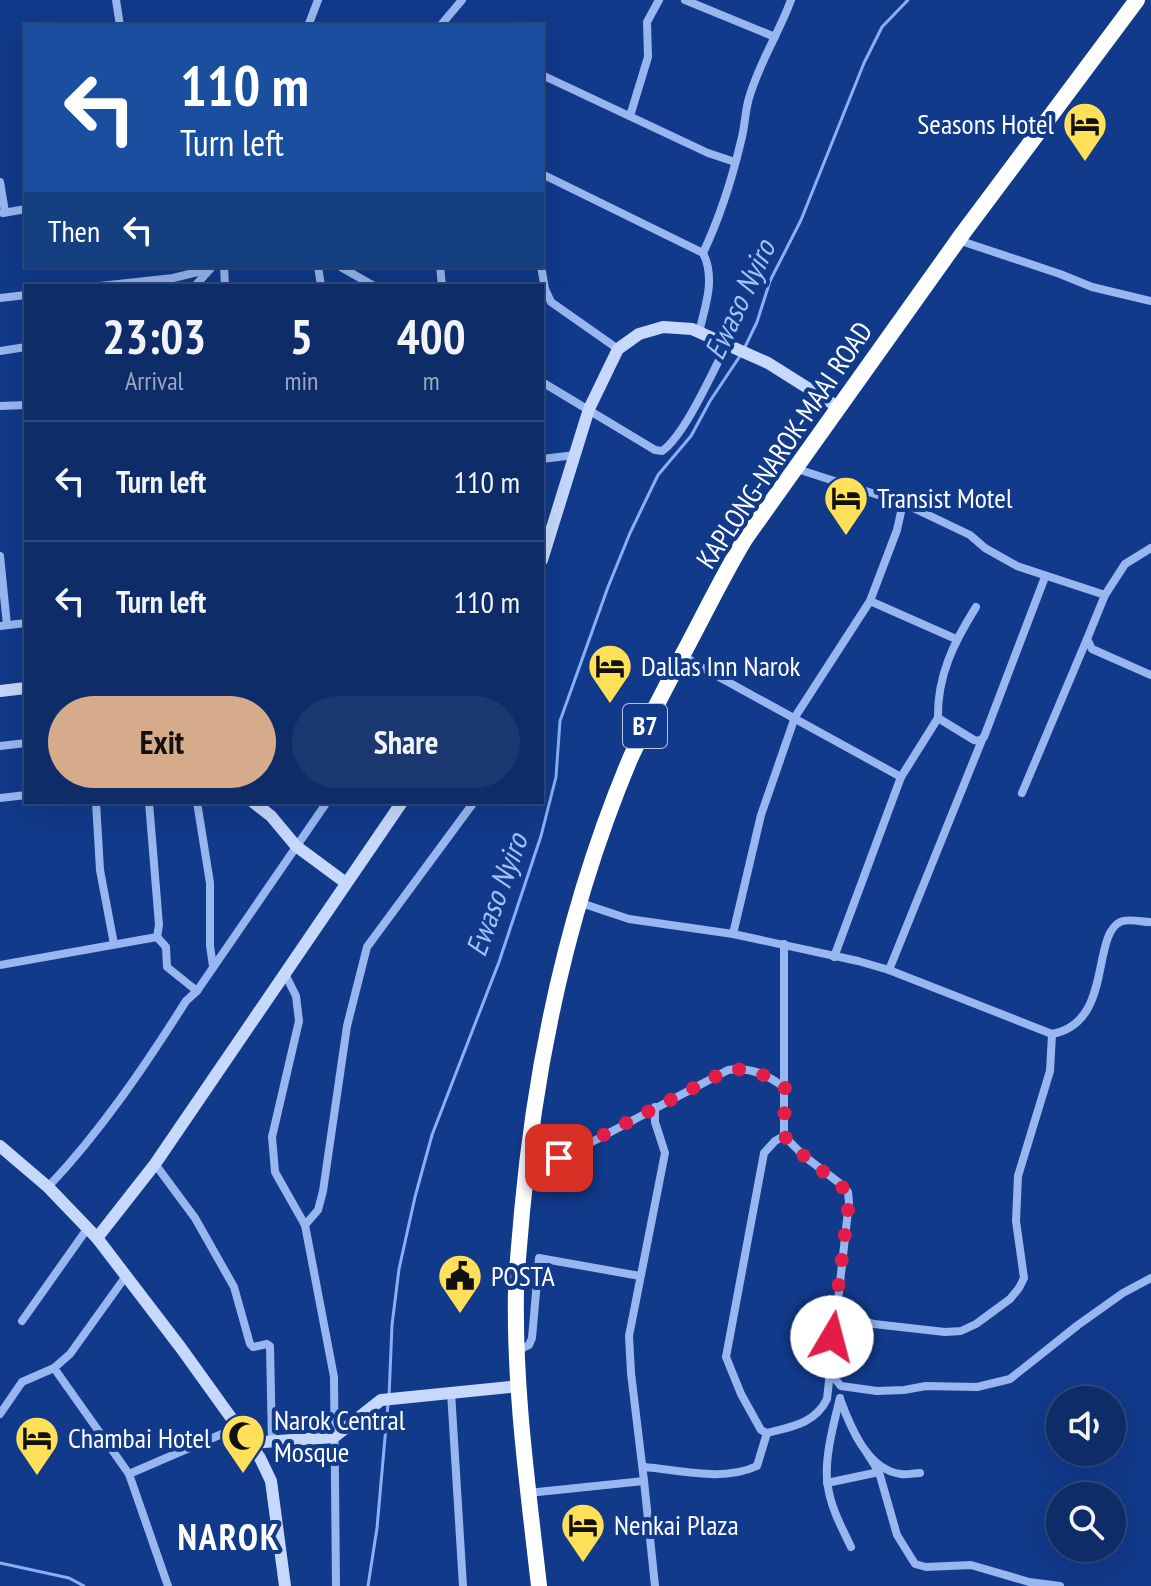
<!DOCTYPE html>
<html lang="en">
<head>
<meta charset="utf-8">
<style>
	body { margin:0; font-family:"PT Sans Narrow",sans-serif; background:#1b3871; color:#f1f3f6; height:100vh; display:flex; flex-direction:column; font-size:30px; white-space:nowrap }
	* { box-sizing:border-box; margin:0 }
	p { font-size:26px; color:#9aa7c0 }
	.icon { flex:none; width:44px; height:44px; fill:none; stroke:currentColor; stroke-width:2; stroke-linecap:round; stroke-linejoin:round }
	.map { position:relative; flex:1; overflow:hidden }
	.side { position:absolute; left:24px; top:284px; width:520px; height:520px; display:flex; flex-direction:column; background:#0d2c68; border-radius:0px; box-shadow:0 8px 32px #0002,0 0 0 2px #2d487c }
	.side>* { flex:none }
	.top-card { position:absolute; left:24px; top:24px; width:520px; height:244px; border-radius:0px; box-shadow:0 8px 32px #0002,0 0 0 2px #2d487c; background:#1a4fa0; color:#fff; overflow:hidden }
	.buttons { position:absolute; left:1046px; top:1386px; display:grid; gap:16px }
	.buttons a { display:grid; place-items:center; width:80px; height:80px; border-radius:50%; background:#0d2c68; box-shadow:0 8px 32px #0002,0 0 0 2px #2d487c; font-size:40px }
	.pin { position:absolute; display:grid; place-items:center; width:68px; height:68px; color:#fff; margin:-34px; border-radius:16px; box-shadow:0 4px 12px #0006 }
	.me { position:absolute; width:88px; margin:-44px; rotate:8deg; stroke-linejoin:round; filter:drop-shadow(0 0 6px #0008) }
	.turn { display:flex; align-items:center; gap:28px; height:168px; padding:0 24px; font-size:36px }
	.turn .icon { width:104px; height:104px; stroke-width:2.5 }
	.turn b { display:block; font-size:56px; line-height:68px }
	.then { display:flex; align-items:center; height:76px; padding:0 24px; background:#0003; gap:16px; font-size:30px }
	.eta { display:flex; justify-content:space-evenly; align-items:center; height:136px; text-align:center }
	.eta b { font-size:48px; font-weight:600; line-height:56px }
	.primary-button { display:flex; gap:16px; margin-top:auto; padding:16px 24px }
	.primary-button a { flex:1; height:92px; border-radius:48px; background:#d6ab8b; color:#111; font-size:32px; font-weight:600; line-height:92px; text-align:center }
	.primary-button a+a { background:#1b3871; color:#f1f3f6 }
	ul { padding:0; list-style:none }
	li { display:flex; align-items:center; gap:24px; height:120px; padding:0 24px; border-top:2px solid #2d487c }
	li div { flex:1 }
	li b { display:block; font-size:30px }
	li em { font-style:normal }
	.map>svg:first-child { display:block }
	.lines { fill:none; stroke-linecap:round; stroke-linejoin:round }
	.stream { stroke:#89b0f5; stroke-width:3 }
	.street { stroke:#98b7f1; stroke-width:8 }
	.secondary { stroke:#c6d8fc; stroke-width:12 }
	.highway { stroke:#fff; stroke-width:16 }
	.route { stroke:#e11d48; stroke-width:14; stroke-dasharray:0 25.2 }
	.labels { text-anchor:middle; stroke-width:8; stroke-linejoin:round; paint-order:stroke }
	.shield { fill:#113a8b; stroke:#b8c4dc; stroke-width:2 }
	.shield-label { font-size:26px; font-weight:bold; fill:#fff }
	.poi-label { font-size:28px; fill:#fff; stroke:#113a8b; text-anchor:start }
	.street-label { font-size:28px; fill:#fff; stroke:#113a8b }
	.water-label { font-size:30px; font-style:italic; fill:#a4c2f9; stroke:#113a8b }
	.district-label { font-size:36px; font-weight:bold; letter-spacing:2px; fill:#fff; stroke:#113a8b }
</style>
</head>
<body>
<div class="map">
<svg width="1151" height="1586" viewBox="0 0 1151 1586">
	<rect width="100%" height="100%" fill="#113a8b"/>
	<g class="lines">
		<g class="stream">
			<path d="M744 349 757 322 770 281 801 220 864 63 882 27 908 0"/>
			<path d="M389 1397 392 1325 399 1269 415 1197 432 1135 499 962 541 836 556 777 560 721 608 587 630 533 658 475 691 436 710 401 740 356"/>
			<path d="M0 1563 69 1578 84 1586"/>
			<path d="M368 1586 377 1528 388 1404"/>
		</g>
		<g class="street">
			<path d="M116 0 120 26"/>
			<path d="M685 0 775 37"/>
			<path d="M308 26 318 0"/>
			<path d="M440 26 462 0"/>
			<path d="M542 75 708 153 735 162"/>
			<path d="M630 116 648 57 647 22 659 0"/>
			<path d="M542 174 703 253C716 279 705 307 699 332"/>
			<path d="M0 182 5 212"/>
			<path d="M3 213 26 209"/>
			<path d="M958 240 1060 274 1092 287 1151 301"/>
			<path d="M703 253C720 217 732 179 741 141 745 127 745 111 749 98 759 63 779 33 791 0"/>
			<path d="M224 266 225 286"/>
			<path d="M318 266 321 286"/>
			<path d="M339 266 374 286"/>
			<path d="M440 266 442 286"/>
			<path d="M541 266 545 289 551 302 618 349"/>
			<path d="M100 286 173 278 210 269"/>
			<path d="M195 286 210 269"/>
			<path d="M0 298 26 295"/>
			<path d="M0 351 26 347"/>
			<path d="M542 382 655 450 662 451C685 435 713 371 727 344"/>
			<path d="M0 406 26 405"/>
			<path d="M542 459 575 455"/>
			<path d="M794 468 903 503 970 535 985 548 1017 566 1105 595"/>
			<path d="M1151 548 1125 564 1105 595 1087 639 1092 649 1151 675"/>
			<path d="M0 556 7 625"/>
			<path d="M870 601 956 639"/>
			<path d="M0 626 26 623"/>
			<path d="M683 655 699 666 901 777 834 957"/>
			<path d="M938 718C937 676 954 642 976 607"/>
			<path d="M0 746 26 743"/>
			<path d="M901 777 938 718 974 740 979 741 984 737 1045 577"/>
			<path d="M1022 793 1087 639"/>
			<path d="M0 798 26 795"/>
			<path d="M96 802 100 870 114 944"/>
			<path d="M197 802 210 883V946L213 966"/>
			<path d="M581 903 629 919 733 934 858 961 889 970 1052 1034C1113 1023 1091 937 1120 922 1128 918 1142 922 1151 922"/>
			<path d="M733 934 761 815 795 717 870 601 897 530 903 503"/>
			<path d="M157 937 166 947 167 967 197 991 327 802"/>
			<path d="M0 965 157 937 159 925 149 802"/>
			<path d="M889 970 982 740"/>
			<path d="M284 972 296 996 299 1021 272 1137 275 1172 305 1225 334 1377 336 1586"/>
			<path d="M528 1158 548 1160 571 1153 728 1070C751 1067 766 1074 785 1088"/>
			<path d="M155 1164 195 1218 234 1287 250 1344 253 1347 267 1344 270 1346 272 1443"/>
			<path d="M48 1187C101 1131 145 1066 186 1001L197 991"/>
			<path d="M305 1225 318 1210 323 1191 347 1026 367 947 474 802"/>
			<path d="M126 1276 70 1354 54 1368 129 1474 238 1427"/>
			<path d="M836 1312 874 1324 945 1332 961 1331 976 1324 1010 1299 1019 1288 1024 1278 1016 1221 1018 1176 1050 1071 1052 1034"/>
			<path d="M22 1321 87 1229"/>
			<path d="M517 1351 529 1345 532 1338 539 1258 640 1276"/>
			<path d="M830 1373 841 1386 877 1391 904 1390 926 1386 977 1387 1010 1379 1078 1325 1123 1293 1151 1278"/>
			<path d="M451 1392 463 1586"/>
			<path d="M840 1398C834 1422 823 1462 828 1487 831 1508 842 1528 851 1547"/>
			<path d="M840 1399C850 1426 867 1470 901 1474 907 1475 914 1473 920 1473"/>
			<path d="M0 1414 22 1382 54 1368"/>
			<path d="M767 1433 761 1430 741 1394 726 1357 764 1153 775 1141 784 1136V944"/>
			<path d="M767 1433C790 1427 815 1424 827 1399L849 1202 848 1192 842 1185 804 1156 784 1136"/>
			<path d="M867 1453 879 1472 897 1535 915 1564 926 1567 971 1565 1029 1582 1060 1586"/>
			<path d="M644 1467C680 1470 723 1482 757 1466L767 1433"/>
			<path d="M129 1474 168 1586"/>
			<path d="M644 1481 655 1586"/>
			<path d="M827 1483 879 1472"/>
			<path d="M528 1493 644 1481 631 1373 629 1336 665 1153 655 1122V1107"/>
		</g>
		<g class="secondary">
			<path d="M542 560 589 409 618 349 639 334 663 327 692 329 768 363 838 407"/>
			<path d="M0 691 26 688"/>
			<path d="M253 802 271 816 296 846 346 883"/>
			<path d="M0 1146 48 1187 97 1238 181 1348 260 1458 271 1481 285 1586"/>
			<path d="M97 1238 155 1164 402 802"/>
			<path d="M250 1443 334 1437 381 1400 519 1386"/>
		</g>
		<path class="highway" d="M539 1586C528 1488 514 1389 516 1290 517 1264 520 1238 522 1212 536 1058 570 902 630 759 646 724 664 691 682 656 703 617 722 577 745 539L963 233 1137 0"/>
	</g>
	<g class="lines">
		<path class="route" d="M559 1158 728 1070C751 1067 766 1075 785 1088L784 1136 804 1156 848 1192 849 1202 832 1337"/>
	</g>
	<defs>
		<g id="hotel-pin" transform="scale(2.3)"><path d="M0 17L-7.5 6A9.5 9.5 0 1 1 7.5 6Z" fill="#ffe058" stroke="#113a8b"/><path d="M-6-4.5h1.5V1H6V5H4.5V3h-9V5H-6ZM-4 0a1.8 1.8 0 1 1 3.6 0ZM.5 0V-2.5h3Q6-2.5 6 0Z" fill="#111"/></g>
		<g id="civic-pin" transform="scale(2.3)"><path d="M0 17L-7.5 6A9.5 9.5 0 1 1 7.5 6Z" fill="#ffe058" stroke="#113a8b"/><path d="M-.6-6.5H3V-4.5H.6V-3L4-1V1h2V6H-6V1h2V-1L-.6-3ZM-1.2 2.5V6h2.4V2.5Z" fill="#111"/></g>
		<g id="mosque-pin" transform="scale(2.3)"><path d="M0 17L-7.5 6A9.5 9.5 0 1 1 7.5 6Z" fill="#ffe058" stroke="#113a8b"/><path d="M3.5-4.9A6 6 0 1 0 3.5 4.9A5 5 0 1 1 3.5-4.9Z" fill="#111"/></g>
	</defs>
	<g fill-rule="evenodd">
		<use href="#hotel-pin" x="1085" y="124"/>
		<use href="#hotel-pin" x="846" y="498"/>
		<use href="#hotel-pin" x="610" y="666"/>
		<use href="#civic-pin" x="460" y="1276"/>
		<use href="#mosque-pin" x="243" y="1436"/>
		<use href="#hotel-pin" x="37" y="1438"/>
		<use href="#hotel-pin" x="583" y="1525"/>
	</g>
	<g class="labels">
		<rect class="shield" x="623" y="704" width="44" height="44" rx="6"/>
		<g class="shield-label">
			<text x="645" y="735">B7</text>
		</g>
		<g class="poi-label">
			<text x="1054" y="134" text-anchor="end">Seasons Hotel</text>
			<text x="877" y="508">Transist Motel</text>
			<text x="641" y="676">Dallas Inn Narok</text>
			<text x="491" y="1286">POSTA</text>
			<text x="274" y="1430">Narok Central<tspan x="274" dy="32">Mosque</tspan></text>
			<text x="68" y="1448">Chambai Hotel</text>
			<text x="614" y="1535">Nenkai Plaza</text>
		</g>
		<g class="street-label">
			<text transform="translate(784 445) rotate(-56)" y="10">KAPLONG-NAROK-MAAI ROAD</text>
		</g>
		<g class="water-label">
			<text transform="translate(740 300) rotate(-65)" y="10">Ewaso Nyiro</text>
			<text transform="translate(497 895) rotate(-70)" y="10">Ewaso Nyiro</text>
		</g>
		<g class="district-label">
			<text x="229" y="1550">NAROK</text>
		</g>
	</g>
</svg>
<div class="buttons">
<a><svg class="icon" aria-label="sound" viewBox="0 0 24 24"><path d="M4 9h4l5-4v14l-5-4H4zM17 9q2 3 0 6"/></svg></a>
<a><svg class="icon" aria-label="search" viewBox="0 0 24 24"><circle cx="10" cy="10" r="6"/><path d="M15 15l6 6"/></svg></a>
</div>
<div class="pin" style="left:559px;top:1158px;background:#d93025"><svg class="icon" aria-label="arrive" viewBox="0 0 24 24"><path d="M6 21V4h12l-3 4 3 4H6"/></svg></div>
<svg class="me" style="left:832px;top:1337px" viewBox="-20 -20 40 40"><circle r="19" fill="#fff"/><path d="M0-13L10 11 0 6-10 11z" fill="#e11d48"/></svg>
<div class="top-card">
<div class="turn"><svg class="icon" aria-label="left" viewBox="0 0 24 24"><path d="M17 20v-9H6M10 6l-5 5 5 5"/></svg><div><b>110 m</b>Turn left</div></div>
<div class="then">Then<svg class="icon" aria-label="left" viewBox="0 0 24 24"><path d="M17 20v-9H6M10 6l-5 5 5 5"/></svg></div>
</div>
<section class="side">
<div class="eta">
<div><b>23:03</b><p>Arrival</p></div>
<div><b>5</b><p>min</p></div>
<div><b>400</b><p>m</p></div>
</div>
<ul>
<li><svg class="icon" aria-label="left" viewBox="0 0 24 24"><path d="M17 20v-9H6M10 6l-5 5 5 5"/></svg><div><b>Turn left</b></div><em>110 m</em></li>
<li><svg class="icon" aria-label="left" viewBox="0 0 24 24"><path d="M17 20v-9H6M10 6l-5 5 5 5"/></svg><div><b>Turn left</b></div><em>110 m</em></li>
</ul>
<div class="primary-button"><a>Exit</a><a>Share</a></div>
</section>
</div>
</body>
</html>
